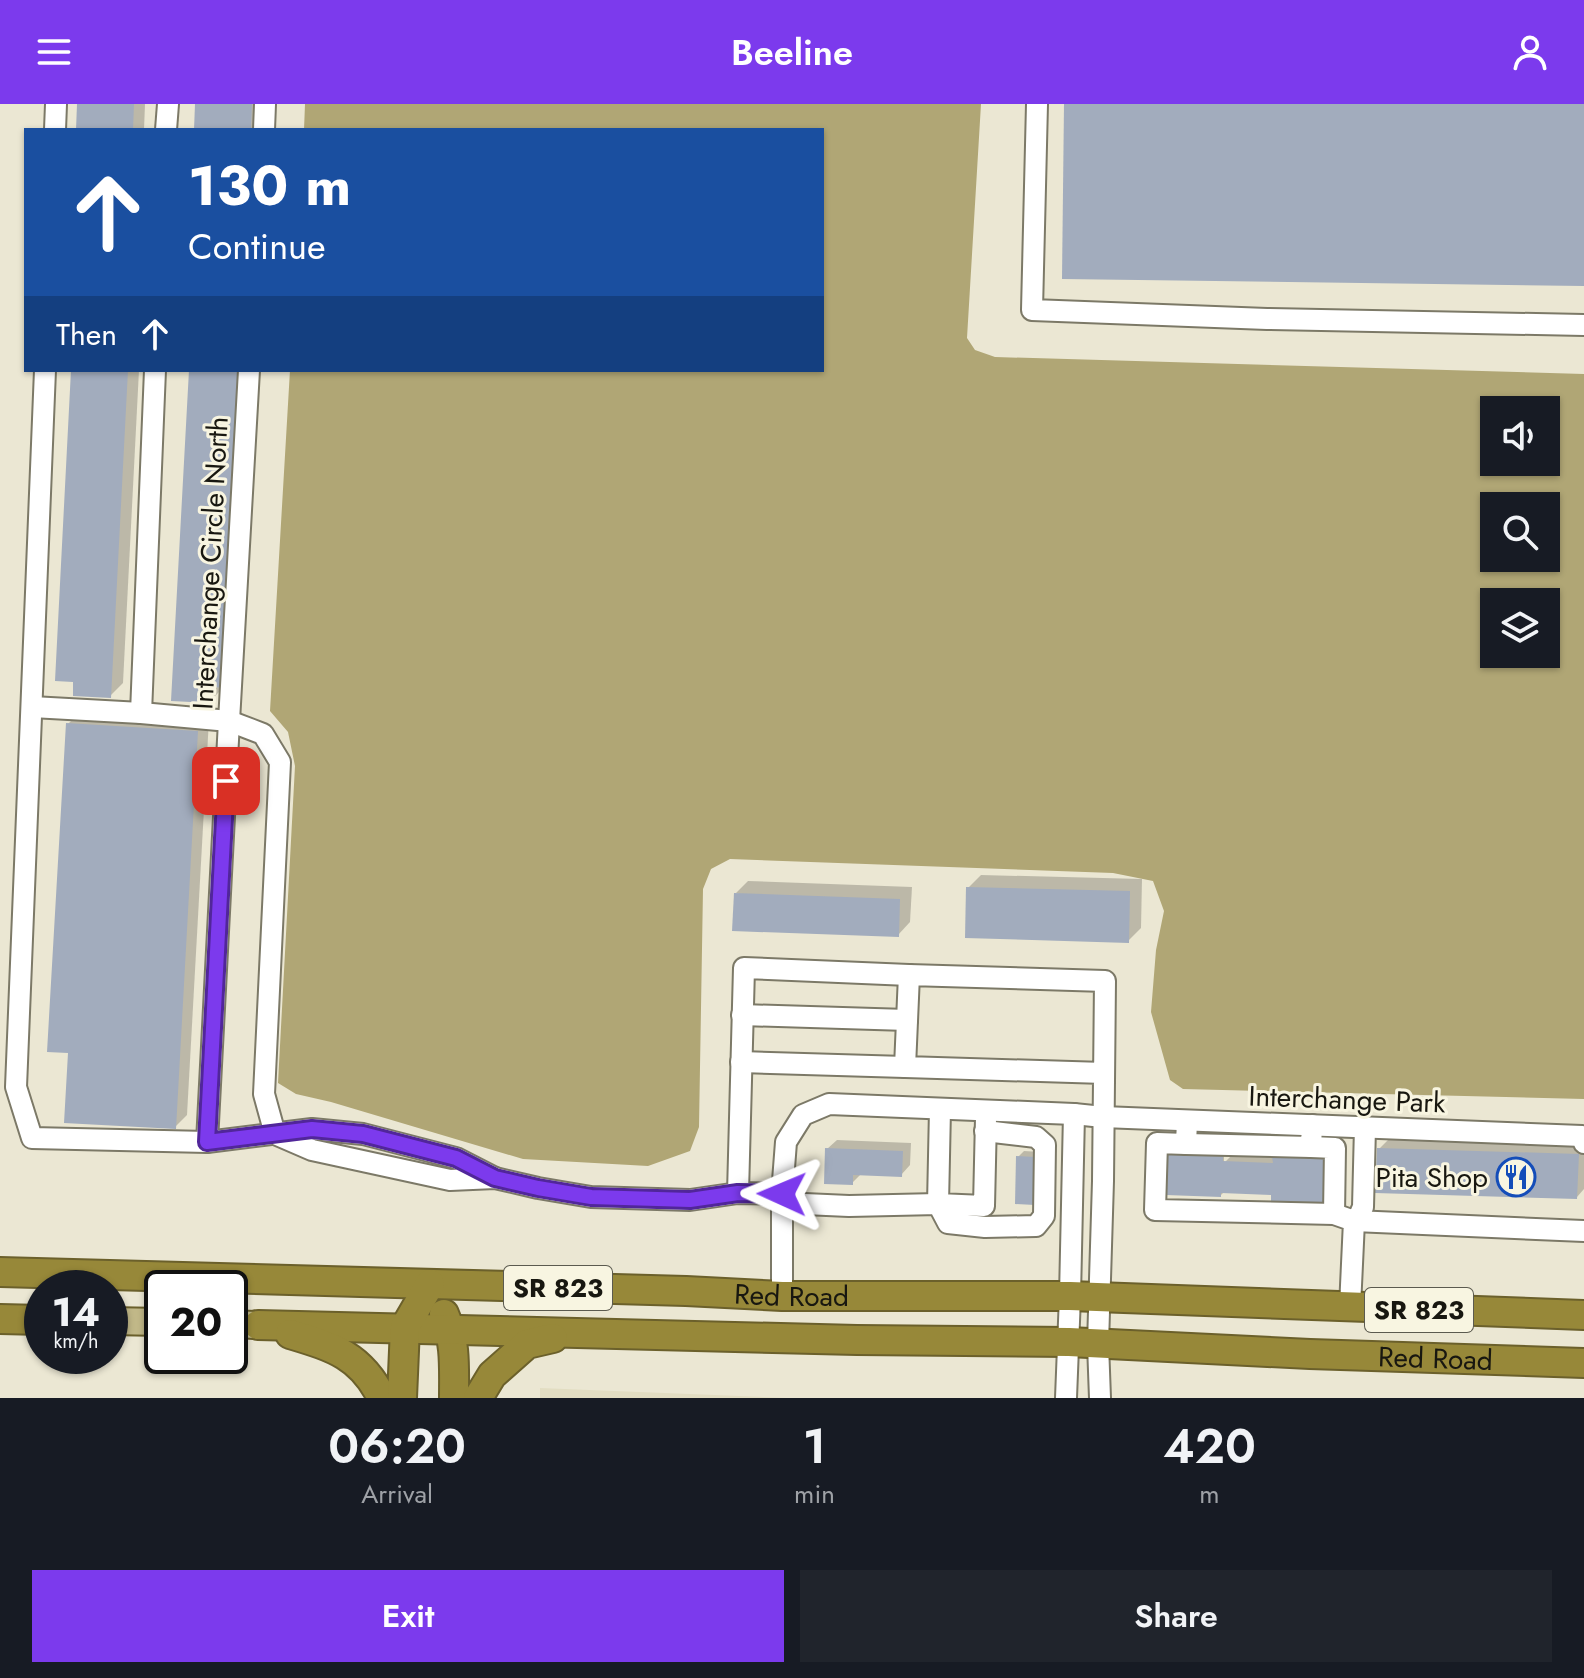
<!DOCTYPE html>
<html lang="en">
<head>
<meta charset="utf-8">
<style>
	body { margin:0; font-family:Jost,sans-serif; background:#20242c; color:#f1f3f6; height:100vh; display:flex; flex-direction:column; font-size:30px; white-space:nowrap }
	* { box-sizing:border-box; margin:0 }
	p { font-size:26px; color:#9ea1a6 }
	.icon { flex:none; width:44px; height:44px; fill:none; stroke:currentColor; stroke-width:2; stroke-linecap:round; stroke-linejoin:round }
	.map { position:relative; height:1294px; overflow:hidden }
	.drawer { display:flex; flex-direction:column; background:#171b24; flex:1 }
	.drawer>* { flex:none }
	.top-card { position:absolute; left:24px; top:24px; width:800px; height:244px; border-radius:0px; box-shadow:0 2px 6px #0004; background:#1a4fa0; color:#fff; overflow:hidden }
	.buttons { position:absolute; left:1480px; top:292px; display:grid; gap:16px }
	.buttons a { display:grid; place-items:center; width:80px; height:80px; border-radius:0px; background:#171b24; box-shadow:0 2px 6px #0004; font-size:40px }
	.speed { position:absolute; left:24px; top:1166px; display:flex; gap:16px; font-size:40px; font-weight:700; text-align:center }
	.speed>* { display:grid; place-content:center; width:104px; height:104px; border-radius:50%; background:#171b24; box-shadow:0 2px 6px #0004; line-height:1 }
	.speed small { font-size:20px; font-weight:400 }
	.speed .limit { border:4px solid #111; border-radius:12px; background:#fff; color:#111 }
	.pin { position:absolute; display:grid; place-items:center; width:68px; height:68px; color:#fff; margin:-34px; border-radius:16px; box-shadow:0 4px 12px #0006 }
	.me { position:absolute; width:88px; margin:-44px; rotate:271deg; stroke-linejoin:round; filter:drop-shadow(0 0 6px #0008) }
	.turn { display:flex; align-items:center; gap:28px; height:168px; padding:0 32px; font-size:36px }
	.turn .icon { width:104px; height:104px; stroke-width:2.5 }
	.turn b { display:block; font-size:56px; line-height:68px }
	.then { display:flex; align-items:center; height:76px; padding:0 32px; background:#0003; gap:16px; font-size:30px }
	.eta { display:flex; justify-content:space-evenly; align-items:center; height:136px; text-align:center }
	.eta b { font-size:48px; font-weight:600; line-height:56px }
	.button { display:flex; gap:16px; margin-top:auto; padding:16px 32px }
	.button a { flex:1; height:92px; border-radius:0px; background:#7c3aed; color:#fff; font-size:32px; font-weight:600; line-height:92px; text-align:center }
	.button a+a { background:#20242c; color:#f1f3f6 }
	header { display:flex; justify-content:space-between; align-items:center; height:104px; padding:0 32px; background:#7c3aed; color:#fff; font-size:36px; font-weight:600 }
	.map>svg:first-child { display:block }
	.built { fill:#e2ddc2 }
	.water { fill:#b0a675; fill-rule:evenodd }
	.shadow { fill:#0003 }
	.building { fill:#a2acbd }
	.lines { fill:none; stroke-linecap:round; stroke-linejoin:round }
	.minor-casing { stroke:#7c7967; stroke-width:24 }
	.major-casing { stroke:#6b602b; stroke-width:30 }
	.highway-casing { stroke:#6b602b; stroke-width:32 }
	.minor { stroke:#fff; stroke-width:20 }
	.major { stroke:#c1b888; stroke-width:26 }
	.highway { stroke:#978839; stroke-width:28 }
	.route-casing { stroke:#51269a; stroke-width:20 }
	.route { stroke:#7c3aed; stroke-width:14 }
	.labels { text-anchor:middle; stroke-width:6; stroke-linejoin:round; paint-order:stroke }
	.shield { fill:#f8f5e1; stroke:#5b5a4f; stroke-width:2 }
	.shield-label { font-size:26px; font-weight:bold; fill:#181710 }
	.street-label { font-size:28px; fill:#181710; stroke:#f8f5e1 }
	.poi-label { font-size:28px; fill:#181710; stroke:#f8f5e1; text-anchor:end }
</style>
</head>
<body>
<header><svg class="icon" aria-label="menu" viewBox="0 0 24 24"><path d="M4 6h16M4 12h16M4 18h16"/></svg>Beeline<svg class="icon" aria-label="person" viewBox="0 0 24 24"><circle cx="12" cy="8" r="4"/><path d="M4 21q1-7 8-7t8 7"/></svg></header>
<div class="map">
<svg width="1584" height="1294" viewBox="0 0 1584 1294">
	<rect width="100%" height="100%" fill="#ebe7d3"/>
	<path class="built" d="M540 1284 786 1294H540Z"/>
	<path class="water" d="M305 0H981L967 234 975 246 995 253 1584 270V995L1183 985 1170 976 1151 908 1156 846 1164 807 1153 777 1113 769 730 755 711 765 703 785 699 1023 690 1047 648 1062 523 1055 331 998 296 990 278 979 295 662 288 628 270 607 290 266H822V26H304ZM1494 306H1546V358H1494ZM1494 402H1546V454H1494ZM1494 498H1546V550H1494Z"/>
	<g class="shadow">
		<path d="M79 0H145L144 26H78Z"/>
		<path d="M197 0H263L262 26H196Z"/>
		<path d="M73 266H139L123 579 110 592Z"/>
		<path d="M191 266H258L242 570 230 582 223 584 210 597Z"/>
		<path d="M80 608 209 615 187 1011 175 1023 70 947 68 620Z"/>
		<path d="M981 771 1142 775 1141 824 1128 837 968 784Z"/>
		<path d="M748 777 912 783 910 818 898 831 736 789Z"/>
		<path d="M1391 1033 1584 1038V1085L1577 1093 1379 1045Z"/>
		<path d="M837 1036 911 1039 910 1061 901 1071 862 1069 852 1079 827 1045Z"/>
		<path d="M1024 1047 1041 1048 1039 1093 1018 1053Z"/>
		<path d="M1171 1049 1224 1050V1059L1234 1049 1330 1054 1273 1086 1223 1089 1221 1091 1169 1051Z"/>
	</g>
	<g class="building">
		<path d="M77 0H134L133 26H76Z"/>
		<path d="M195 0H252L251 26H194Z"/>
		<path d="M1064 0H1584V182L1062 175Z"/>
		<path d="M71 266H128L111 594 73 592V578L55 577Z"/>
		<path d="M189 266H247L230 584 212 583 211 599 171 597Z"/>
		<path d="M66 619 198 627 176 1025 64 1019 68 949 47 948Z"/>
		<path d="M966 783 1130 787 1129 839 965 834Z"/>
		<path d="M734 789 900 795 899 833 732 827Z"/>
		<path d="M825 1044 903 1047 902 1073 853 1071V1081L824 1080Z"/>
		<path d="M1377 1044 1579 1050 1577 1095 1375 1089Z"/>
		<path d="M1167 1050 1223 1052V1057L1273 1059 1272 1053 1329 1055 1327 1099 1271 1097V1091L1221 1089V1093L1166 1091Z"/>
		<path d="M1016 1052 1036 1053 1035 1101 1015 1100Z"/>
	</g>
	<g class="lines">
		<g class="minor-casing">
			<g id="minor">
				<path d="M1037 0 1032 206 1267 215 1584 221"/>
				<path d="M55 26 56 0"/>
				<path d="M166 26 168 0"/>
				<path d="M264 26 265 0"/>
				<path d="M45 266 16 983 32 1034 207 1038 312 1025 363 1030 456 1054 495 1074"/>
				<path d="M32 603 141 609 229 617 263 630 280 658 264 990 275 1030"/>
				<path d="M141 609 155 266"/>
				<path d="M742 911 907 916"/>
				<path d="M741 958 905 963"/>
				<path d="M940 1005 938 1100 984 1102 986 1014"/>
				<path d="M1187 1017 1186 1040 1157 1039 1155 1106 1334 1110 1354 1117 1350 1203"/>
				<path d="M275 1030 312 1046 450 1076 495 1074 538 1084 591 1093 690 1096 738 1089 782 1090"/>
				<path d="M207 1038 229 617 249 266"/>
				<path d="M1186 1040 1311 1043 1312 1021"/>
				<path d="M1311 1043 1335 1044 1334 1110"/>
				<path d="M738 1089 744 864 909 871"/>
				<path d="M782 1099 849 1102 938 1100 948 1119 985 1123 1036 1122 1044 1112 1045 1041 1036 1033 985 1027"/>
				<path d="M1354 1117 1584 1127"/>
				<path d="M1354 1117 1360 1110 1363 1103 1365 1023"/>
				<path d="M782 1192V1090L786 1038 803 1011 829 1000 1074 1010 1103 1013 1582 1032 1584 1039"/>
				<path d="M1066 1294 1070 1192 1074 1010"/>
				<path d="M1100 1294 1098 1240 1103 1077 1105 877 909 871 905 963 1104 969"/>
			</g>
		</g>
		<g class="major-casing">
			<g id="major">
				<path d="M110 1217 162 1218"/>
				<path d="M230 1220 258 1221"/>
			</g>
		</g>
		<g class="highway-casing">
			<g id="highway">
				<path id="s1" d="M0 1168 686 1187 782 1192H1070L1584 1211"/>
				<path d="M444 1210C456 1237 454 1265 454 1294"/>
				<path d="M0 1215 42 1216"/>
				<path id="s2" d="M258 1221 857 1236 1069 1238 1310 1250 1584 1259"/>
				<path d="M290 1230C333 1243 361 1251 382 1294"/>
				<path d="M402 1294 405 1223 430 1180"/>
				<path d="M478 1294 492 1271 527 1240 553 1234"/>
			</g>
		</g>
		<use href="#minor" class="minor"/>
		<use href="#major" class="major"/>
		<use href="#highway" class="highway"/>
	</g>
	<g class="lines">
		<g class="route-casing">
			<path id="route" d="M226 677 207 1038 312 1025 363 1030 456 1054 495 1074 538 1084 591 1093 690 1096 738 1089 782 1090"/>
		</g>
		<use href="#route" class="route"/>
	</g>
	<defs>
		<g id="restaurant-ring" transform="scale(2)"><circle r="9.5" fill="#f8f5e1" stroke="#144db9" stroke-width="1.5"/><path d="M-5-6h1v4h1v-4h1v4h1v-4h1v5L-1.5 .5V6h-2V.5L-5-1ZM5-6V6H3V1.5H1.5Q1.5-4 5-6Z" fill="#144db9"/></g>
	</defs>
	<g fill-rule="evenodd">
		<use href="#restaurant-ring" x="1516" y="1073"/>
	</g>
	<g class="labels">
		<g class="shield">
			<rect x="504" y="1162" width="108" height="44" rx="6"/>
			<rect x="1365" y="1184" width="108" height="44" rx="6"/>
		</g>
		<g class="shield-label">
			<text x="558" y="1193">SR 823</text>
			<text x="1419" y="1215">SR 823</text>
		</g>
		<g class="street-label">
			<text transform="translate(210 459) rotate(-87)" y="10">Interchange Circle North</text>
			<text transform="translate(1347 995) rotate(2)" y="10">Interchange Park</text>
			<text dy="10" stroke="none"><textPath href="#s1" startOffset="792">Red Road</textPath></text>
			<text dy="10" stroke="none"><textPath href="#s2" startOffset="1178">Red Road</textPath></text>
		</g>
		<g class="poi-label">
			<text x="1488" y="1083">Pita Shop</text>
		</g>
	</g>
</svg>
<div class="buttons">
<a><svg class="icon" aria-label="sound" viewBox="0 0 24 24"><path d="M4 9h4l5-4v14l-5-4H4zM17 9q2 3 0 6"/></svg></a>
<a><svg class="icon" aria-label="search" viewBox="0 0 24 24"><circle cx="10" cy="10" r="6"/><path d="M15 15l6 6"/></svg></a>
<a><svg class="icon" aria-label="layers" viewBox="0 0 24 24"><path d="M12 4l9 5-9 5-9-5zM3 14l9 5 9-5"/></svg></a>
</div>
<div class="speed"><div>14<small>km/h</small></div><div class="limit">20</div></div>
<div class="pin" style="left:226px;top:677px;background:#d93025"><svg class="icon" aria-label="arrive" viewBox="0 0 24 24"><path d="M6 21V4h12l-3 4 3 4H6"/></svg></div>
<svg class="me" style="left:782px;top:1090px" viewBox="-20 -20 40 40"><path d="M0-17L14 15 0 8-14 15z" fill="#7c3aed" stroke="#fff" stroke-width="4"/></svg>
<div class="top-card">
<div class="turn"><svg class="icon" aria-label="ahead" viewBox="0 0 24 24"><path d="M12 20V5M6 11l6-6 6 6"/></svg><div><b>130 m</b>Continue</div></div>
<div class="then">Then<svg class="icon" aria-label="ahead" viewBox="0 0 24 24"><path d="M12 20V5M6 11l6-6 6 6"/></svg></div>
</div>
</div>
<section class="drawer">
<div class="eta">
<div><b>06:20</b><p>Arrival</p></div>
<div><b>1</b><p>min</p></div>
<div><b>420</b><p>m</p></div>
</div>
<div class="button"><a>Exit</a><a>Share</a></div>
</section>
</body>
</html>
